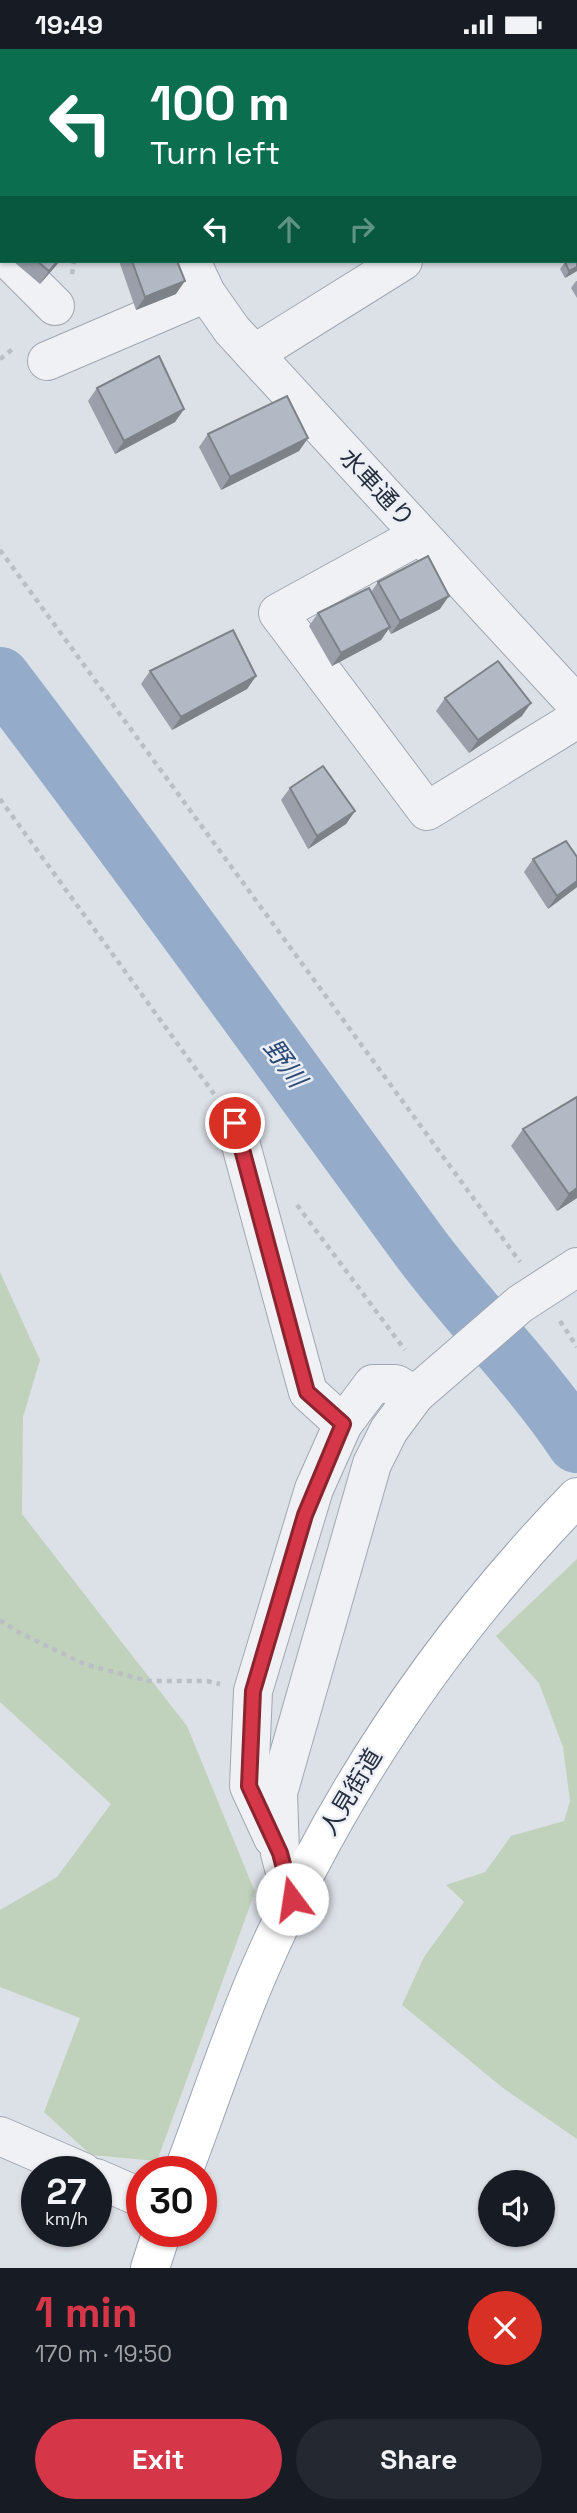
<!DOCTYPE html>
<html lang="en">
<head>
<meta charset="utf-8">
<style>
	body { margin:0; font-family:"Space Grotesk","Noto Sans JP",sans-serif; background:#242831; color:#f1f3f6; height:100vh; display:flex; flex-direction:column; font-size:26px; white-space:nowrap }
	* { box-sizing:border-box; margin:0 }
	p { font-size:23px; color:#9ea1a6 }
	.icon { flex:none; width:38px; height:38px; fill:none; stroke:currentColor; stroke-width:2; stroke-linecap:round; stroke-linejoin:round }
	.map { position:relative; height:2219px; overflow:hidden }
	.panel { display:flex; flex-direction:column; background:#171b24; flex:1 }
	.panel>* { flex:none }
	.guide { position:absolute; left:0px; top:0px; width:578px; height:214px; box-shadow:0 2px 5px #0004; background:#0b6e4f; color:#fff; overflow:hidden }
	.fabs { position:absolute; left:478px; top:2121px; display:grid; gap:14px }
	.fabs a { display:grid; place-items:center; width:77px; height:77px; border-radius:50%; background:#171b24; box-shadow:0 2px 5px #0004; font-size:35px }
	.speed { position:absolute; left:21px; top:2107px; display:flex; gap:14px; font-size:35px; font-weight:700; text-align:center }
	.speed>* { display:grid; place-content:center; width:91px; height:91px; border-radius:50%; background:#171b24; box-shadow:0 2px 5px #0004; line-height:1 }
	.speed small { font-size:18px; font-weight:400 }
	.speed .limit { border:10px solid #d22; background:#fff; color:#111 }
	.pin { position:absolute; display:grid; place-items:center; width:60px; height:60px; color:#fff; margin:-30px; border:4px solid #fff; border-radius:50%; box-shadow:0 2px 7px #0007 }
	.me { position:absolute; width:77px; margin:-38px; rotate:346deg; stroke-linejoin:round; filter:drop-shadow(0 0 5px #0008) }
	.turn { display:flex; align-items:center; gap:24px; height:147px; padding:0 35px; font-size:32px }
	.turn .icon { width:91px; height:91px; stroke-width:2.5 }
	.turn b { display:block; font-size:49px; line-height:60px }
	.lanes { display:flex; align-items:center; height:66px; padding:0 35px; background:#0003; justify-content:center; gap:35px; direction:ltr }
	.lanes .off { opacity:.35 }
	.round { display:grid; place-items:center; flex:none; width:74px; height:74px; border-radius:37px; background:#242831 }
	.overview { display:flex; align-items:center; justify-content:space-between; height:119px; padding:0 35px }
	h1 { font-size:42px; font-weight:800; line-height:52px; color:#d53748 }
	.cta { display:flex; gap:14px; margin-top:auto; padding:14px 35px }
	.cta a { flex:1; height:80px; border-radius:42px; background:#d53748; color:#fff; font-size:28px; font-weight:800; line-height:80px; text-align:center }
	.cta a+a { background:#242831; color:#f1f3f6 }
	.status { display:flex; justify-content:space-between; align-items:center; height:49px; padding:0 35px; background:#171b24; direction:ltr }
	.status svg { height:19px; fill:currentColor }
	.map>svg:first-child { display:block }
	.green { fill:#c1d2bc }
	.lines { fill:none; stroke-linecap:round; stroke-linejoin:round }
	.river { stroke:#94acca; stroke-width:60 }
	.minor-casing { stroke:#a1a7b1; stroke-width:40 }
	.major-casing { stroke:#9aa3b3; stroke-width:40 }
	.path { stroke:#babec5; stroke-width:4.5; stroke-dasharray:5 5; stroke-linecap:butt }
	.minor { stroke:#eff1f5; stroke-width:38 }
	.major { stroke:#fff; stroke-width:38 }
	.wall { fill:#9a9fa9 }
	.shaded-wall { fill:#7d8289 }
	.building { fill:#b3b9c4; stroke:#7d8289; stroke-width:2 }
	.route-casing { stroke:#8a242f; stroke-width:18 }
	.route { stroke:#d53748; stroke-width:12 }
	.labels { text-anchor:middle; stroke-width:5; stroke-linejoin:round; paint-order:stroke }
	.street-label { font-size:24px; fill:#252d3e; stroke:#ebeff5 }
	.water-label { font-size:26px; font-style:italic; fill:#2d4a74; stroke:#ebeff5 }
</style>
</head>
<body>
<div class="status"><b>19:49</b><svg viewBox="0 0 49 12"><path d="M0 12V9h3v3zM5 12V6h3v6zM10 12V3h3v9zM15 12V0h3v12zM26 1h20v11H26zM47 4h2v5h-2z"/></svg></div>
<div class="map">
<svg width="577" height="2219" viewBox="0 0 577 2219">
	<rect width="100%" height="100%" fill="#dce0e7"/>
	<g class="green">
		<path d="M0 1223 40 1311 23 1368 22 1465 187 1677 255 1843 157 2112 91 2106 44 2063 80 1969 0 1938V1861L57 1828 111 1755 0 1653Z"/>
		<path d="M577 1510V2090L503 2039 402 1956 424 1908 464 1853 446 1836 485 1823 511 1787 564 1772 570 1752 563 1698 539 1634 496 1587Z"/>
	</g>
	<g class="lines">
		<path class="river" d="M0 628C144 817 281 1009 421 1200 471 1267 531 1325 577 1394"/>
		<g class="minor-casing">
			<g id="minor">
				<path d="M92 0 93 2"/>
				<path d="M191 0V2"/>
				<path d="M306 2 313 0"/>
				<path d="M0 42 2 43"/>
				<path d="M0 164 2 162"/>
				<path d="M10 212 55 257"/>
				<path d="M191 212 206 244 232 281 577 656"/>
				<path d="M254 305 403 212"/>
				<path d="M47 312 206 244"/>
				<path d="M420 486 278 564 427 762 577 670"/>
				<path d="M235 1074 308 1343 343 1375"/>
				<path d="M273 1789 249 1737 253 1642 314 1440 343 1375 373 1335H396L415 1346"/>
				<path d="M292 1850 280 1804 278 1744 372 1415 389 1381 415 1346 520 1255 577 1218"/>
				<path d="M0 2087 83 2123"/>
				<path d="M96 2129 142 2149"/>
			</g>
		</g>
		<g class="major-casing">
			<g id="major">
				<path d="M183 2123C209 2055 231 1986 260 1920 336 1745 444 1585 577 1448"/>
				<path d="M150 2219 162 2182"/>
			</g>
		</g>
		<g class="path">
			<path d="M525 0 526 2"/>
			<path d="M576 72 577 73"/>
			<path d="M576 97 577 96"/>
			<path d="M72 225 74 212"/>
			<path d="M0 310 14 299"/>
			<path d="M0 501 520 1213"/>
			<path d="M0 750 214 1045"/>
			<path d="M297 1156 405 1301"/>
			<path d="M560 1272 577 1298"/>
			<path d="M0 1571 16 1582 84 1615 148 1632H207L220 1635"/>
		</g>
		<use href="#minor" class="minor"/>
		<use href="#major" class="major"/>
	</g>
	<g class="wall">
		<path d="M13 212H60L40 235Z"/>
		<path d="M119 212H177L176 245 136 261Z"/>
		<path d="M565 213 577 222 565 229 560 220Z"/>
		<path d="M576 232H577V249L571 239Z"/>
		<path d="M97 339 184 360 175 373 115 405 88 352Z"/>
		<path d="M208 385 308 389 299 402 221 441 199 398Z"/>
		<path d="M378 533 440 560 391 585 388 580 381 591 332 617 309 577 318 564 371 543Z"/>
		<path d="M150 622 256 627 247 640 172 681 141 635Z"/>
		<path d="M445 649 522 667 469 704 436 662Z"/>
		<path d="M290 739 355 762 346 775 308 800 281 751Z"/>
		<path d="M533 810 577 838 548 860 524 823Z"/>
		<path d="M523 1080 577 1149 557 1162 511 1097Z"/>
	</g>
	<g class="shaded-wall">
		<path d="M58 212H60L40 235 49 222Z"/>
		<path d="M577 218V222L565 229 569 222Z"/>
		<path d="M185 232 176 245 136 261 145 248Z"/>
		<path d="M184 360 175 373 115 405 124 392Z"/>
		<path d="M308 389 299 402 221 441 230 428Z"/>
		<path d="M449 547 440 560 391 585 400 572Z"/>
		<path d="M390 578 381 591 332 617 341 604Z"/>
		<path d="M256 627 247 640 172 681 181 668Z"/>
		<path d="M531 654 522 667 469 704 478 691Z"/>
		<path d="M355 762 346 775 308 800 317 787Z"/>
		<path d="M577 832V838L548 860 557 847Z"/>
		<path d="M577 1139V1149L557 1162 569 1145Z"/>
	</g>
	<g class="building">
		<path d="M447 0H480L481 2H448Z"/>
		<path d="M576 171 577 173V188L576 189Z"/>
		<path d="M576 207H577V218L569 222 565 213 576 212Z"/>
		<path d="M37 212H58L49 222Z"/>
		<path d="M132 212H177L185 232 145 248Z"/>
		<path d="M159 307 184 360 124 392 97 339Z"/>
		<path d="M287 347 308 389 230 428 208 385Z"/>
		<path d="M428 507 449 547 400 572 378 533Z"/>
		<path d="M369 539 390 578 341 604 318 564Z"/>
		<path d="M233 581 256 627 181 668 150 622Z"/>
		<path d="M498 612 531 654 478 691 445 649Z"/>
		<path d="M323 717 355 762 317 787 290 739Z"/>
		<path d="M566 792 577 808V832L557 847 533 810Z"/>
		<path d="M577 1048V1139L569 1145 523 1080Z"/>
	</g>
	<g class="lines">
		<g class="route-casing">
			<path id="route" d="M235 1074 307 1343 343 1375 305 1466 253 1642 249 1737 280 1804 292 1850"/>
		</g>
		<use href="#route" class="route"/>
	</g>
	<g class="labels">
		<g class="street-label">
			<text transform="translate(377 439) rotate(47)" y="8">水車通り</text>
			<text transform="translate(351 1743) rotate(-59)" y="8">人見街道</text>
		</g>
		<g class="water-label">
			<text transform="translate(285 1014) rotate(54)" y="9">野川</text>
		</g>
	</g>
</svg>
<div class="fabs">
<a><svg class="icon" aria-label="sound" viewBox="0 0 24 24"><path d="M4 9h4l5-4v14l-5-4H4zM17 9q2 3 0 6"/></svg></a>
</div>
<div class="speed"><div>27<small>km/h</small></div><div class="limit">30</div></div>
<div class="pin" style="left:235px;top:1074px;background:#d93025"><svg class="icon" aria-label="arrive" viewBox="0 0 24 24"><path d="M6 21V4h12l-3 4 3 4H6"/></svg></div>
<svg class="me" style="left:292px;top:1850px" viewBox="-20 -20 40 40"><circle r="19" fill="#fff"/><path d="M0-13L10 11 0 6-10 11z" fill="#d53748"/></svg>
<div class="guide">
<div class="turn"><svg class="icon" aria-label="left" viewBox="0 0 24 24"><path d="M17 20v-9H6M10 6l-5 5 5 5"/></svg><div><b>100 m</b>Turn left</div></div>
<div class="lanes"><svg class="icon" aria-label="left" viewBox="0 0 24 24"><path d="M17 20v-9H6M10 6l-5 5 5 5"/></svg><svg class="icon off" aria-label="ahead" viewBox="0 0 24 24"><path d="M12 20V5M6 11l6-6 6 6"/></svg><svg class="icon off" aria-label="right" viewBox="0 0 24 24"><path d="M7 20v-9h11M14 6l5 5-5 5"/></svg></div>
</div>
</div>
<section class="panel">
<div class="overview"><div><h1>1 min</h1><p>170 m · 19:50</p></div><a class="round" style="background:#d93025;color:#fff"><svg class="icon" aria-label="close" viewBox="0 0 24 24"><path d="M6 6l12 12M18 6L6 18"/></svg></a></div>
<div class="cta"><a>Exit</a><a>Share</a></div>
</section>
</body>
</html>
